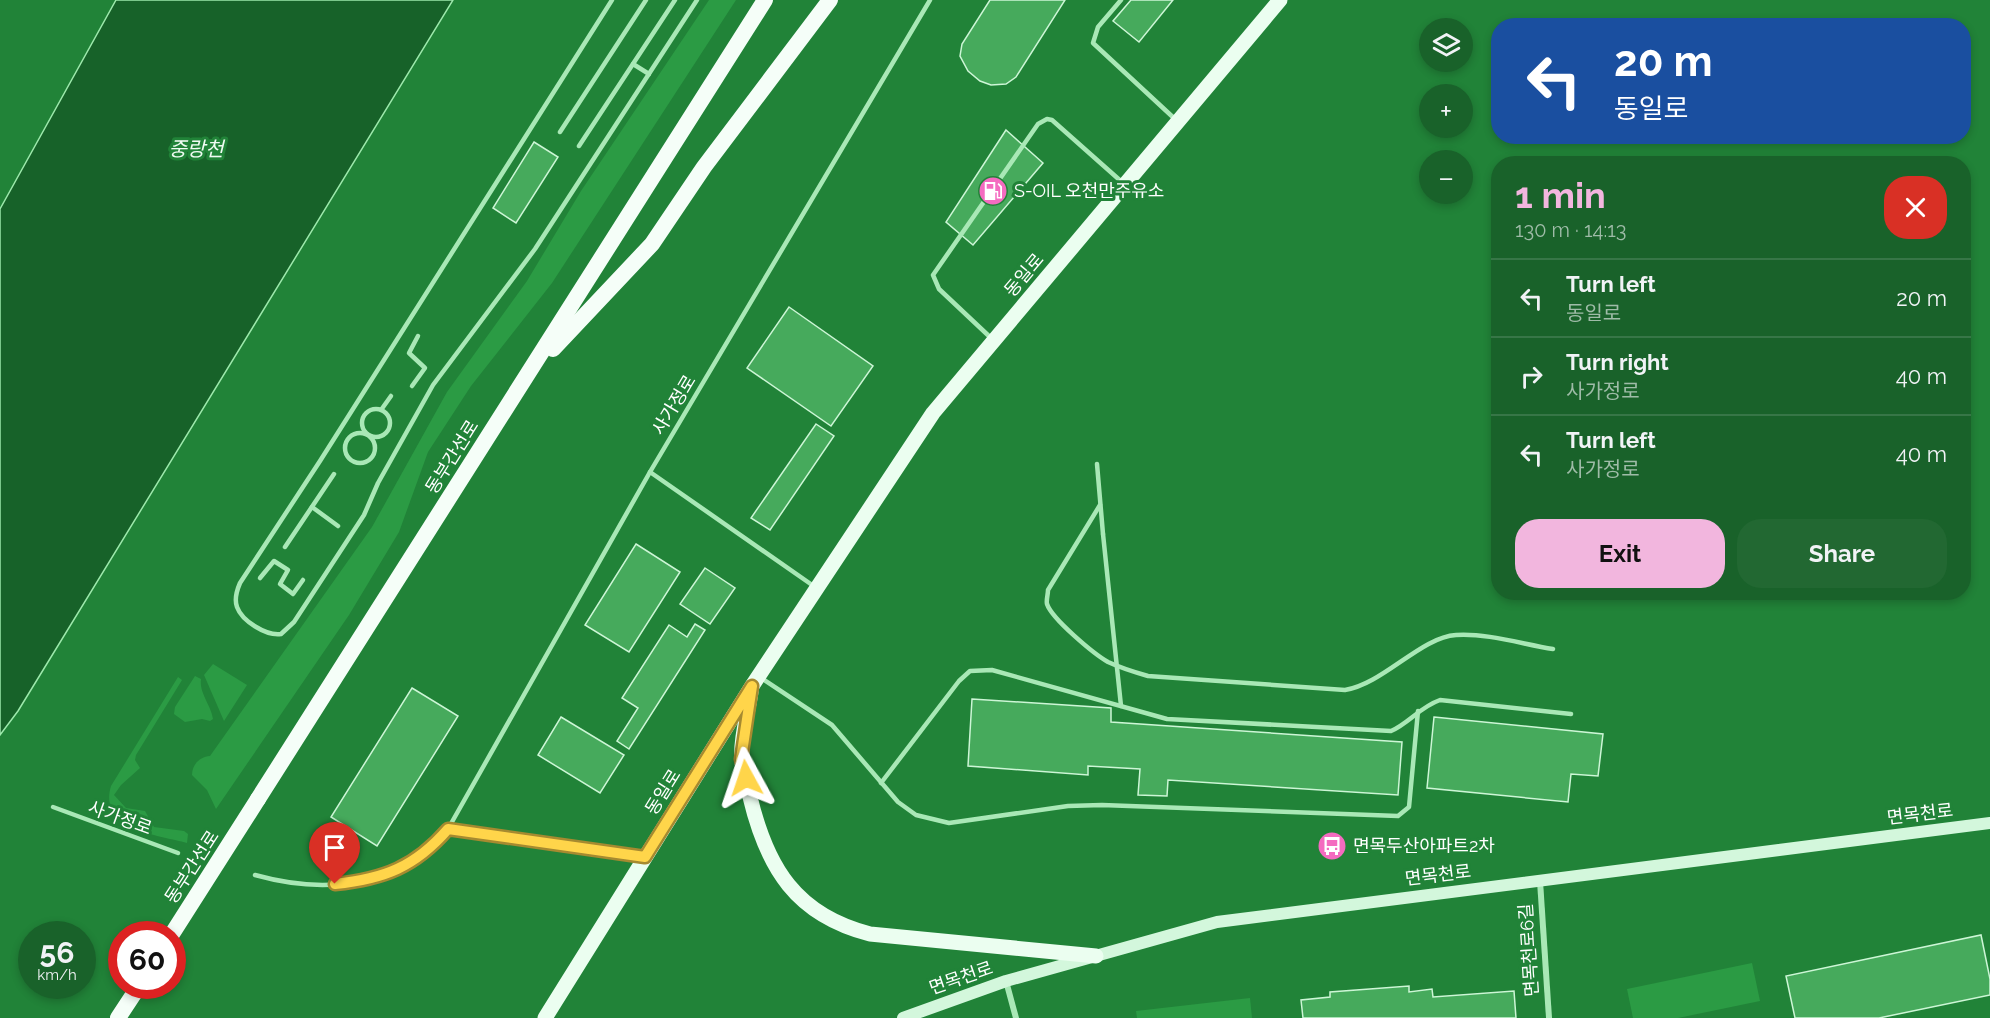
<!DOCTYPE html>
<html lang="en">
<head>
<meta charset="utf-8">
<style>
	body { margin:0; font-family:Raleway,"Noto Sans KR",sans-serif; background:#226832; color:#f1f3f6; height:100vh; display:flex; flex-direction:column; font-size:22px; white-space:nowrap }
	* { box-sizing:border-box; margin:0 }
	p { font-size:20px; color:#9fbca8 }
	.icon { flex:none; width:33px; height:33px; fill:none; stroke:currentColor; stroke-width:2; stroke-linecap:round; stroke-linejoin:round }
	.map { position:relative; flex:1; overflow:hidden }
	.panel { position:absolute; left:1491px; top:156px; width:480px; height:444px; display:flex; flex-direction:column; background:#19622a; border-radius:24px; box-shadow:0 3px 9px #0003 }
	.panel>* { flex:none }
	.guide { position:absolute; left:1491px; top:18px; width:480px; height:126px; border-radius:24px; box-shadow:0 3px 9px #0003; background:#1a4fa0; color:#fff; overflow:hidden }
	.tools { position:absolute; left:1419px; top:18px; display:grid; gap:12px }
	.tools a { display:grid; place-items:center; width:54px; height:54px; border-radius:50%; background:#19622a; box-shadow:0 3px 9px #0003; font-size:30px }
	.speed { position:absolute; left:18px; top:921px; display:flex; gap:12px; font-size:30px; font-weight:700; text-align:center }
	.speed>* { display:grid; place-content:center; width:78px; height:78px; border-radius:50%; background:#19622a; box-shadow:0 3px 9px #0003; line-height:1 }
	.speed small { font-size:15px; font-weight:400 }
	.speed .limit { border:9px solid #d22; background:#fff; color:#111 }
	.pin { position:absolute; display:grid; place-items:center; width:51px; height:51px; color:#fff; margin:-62px -26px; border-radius:50% 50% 50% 0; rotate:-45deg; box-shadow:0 0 6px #0007 }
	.pin .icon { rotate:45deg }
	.me { position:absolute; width:66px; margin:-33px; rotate:355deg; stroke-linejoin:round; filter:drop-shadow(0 0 4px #0008) }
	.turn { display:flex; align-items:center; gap:21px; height:126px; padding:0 24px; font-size:27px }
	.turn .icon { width:78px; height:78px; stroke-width:2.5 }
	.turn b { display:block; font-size:42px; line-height:51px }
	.round { display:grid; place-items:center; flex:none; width:63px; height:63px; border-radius:24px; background:#226832 }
	.head { display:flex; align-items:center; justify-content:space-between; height:102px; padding:0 24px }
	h1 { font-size:36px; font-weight:700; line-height:45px; color:#f2b6de }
	.cta { display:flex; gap:12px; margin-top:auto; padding:12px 24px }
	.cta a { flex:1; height:69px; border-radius:24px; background:#f2b6de; color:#111; font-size:24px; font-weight:700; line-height:69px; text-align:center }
	.cta a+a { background:#226832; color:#f1f3f6 }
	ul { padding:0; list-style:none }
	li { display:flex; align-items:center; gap:18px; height:78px; padding:0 24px; border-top:2px solid #377647 }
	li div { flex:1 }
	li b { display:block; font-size:22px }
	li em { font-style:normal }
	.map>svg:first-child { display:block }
	.green { fill:#2b9b44 }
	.water { fill:#176229; stroke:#9de9ac; stroke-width:1.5 }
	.building { fill:#46aa5c; stroke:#cdf6d6; stroke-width:1.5 }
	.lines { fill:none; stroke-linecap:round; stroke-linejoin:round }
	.service { stroke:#a9e8b6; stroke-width:4.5 }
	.minor { stroke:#a9e8b6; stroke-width:6 }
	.secondary { stroke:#d3f7dc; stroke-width:12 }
	.primary { stroke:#ebfef0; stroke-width:15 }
	.trunk { stroke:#f5fef8; stroke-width:16 }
	.service-bridge { stroke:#a9e8b6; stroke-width:4.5 }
	.trunk-bridge { stroke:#f5fef8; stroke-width:16 }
	.route-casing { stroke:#a68a30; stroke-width:15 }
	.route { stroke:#ffd54a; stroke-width:10 }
	.labels { text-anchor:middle; stroke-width:6; stroke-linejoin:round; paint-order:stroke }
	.poi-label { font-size:18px; fill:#fff; stroke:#218338; text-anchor:start }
	.street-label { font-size:18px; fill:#fff; stroke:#218338 }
	.water-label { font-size:20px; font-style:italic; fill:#f0fcf3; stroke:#218338 }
</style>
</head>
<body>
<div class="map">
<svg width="1990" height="1018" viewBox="0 0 1990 1018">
	<rect width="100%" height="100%" fill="#218338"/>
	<g class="green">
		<path d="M709 0H736L552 283 471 386 428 452 399 532 349 615 216 809 207 790 192 775C192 764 200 757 210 756L372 527 447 392 527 281 581 191Z"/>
		<path d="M213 664 247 685 224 721 204 675Z"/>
		<path d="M195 676 201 679C199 693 211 705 213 719L210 721 202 719 185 722 174 714 175 707Z"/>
		<path d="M178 677 182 680 136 755 135 760 140 768 121 785 114 795 126 808 145 811 154 827 184 831 188 834 187 843C158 835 98 830 111 786Z"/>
		<path d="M1752 963 1760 1001 1678 1018H1633L1627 989Z"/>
		<path d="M1250 998 1252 1018H1137L1136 1011Z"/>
	</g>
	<path class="water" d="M116 0H453L18 711 0 735V209Z"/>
	<g class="building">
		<path d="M990 0H1065L1016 77 1006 84 991 85 980 81 968 71 960 56 962 44Z"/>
		<path d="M1131 0H1173L1139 42 1113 21Z"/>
		<path d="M1006 130 1043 163 973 245 946 222Z"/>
		<path d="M534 142 558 157 516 223 493 208Z"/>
		<path d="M789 307 873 366 831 426 747 368Z"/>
		<path d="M816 424 834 436 770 530 751 518Z"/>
		<path d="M636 544 680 572 629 652 585 625Z"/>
		<path d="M705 568 735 588 710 624 680 604Z"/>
		<path d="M695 624 705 630 629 749 617 741 638 708 622 698 669 625 687 637Z"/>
		<path d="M412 688 458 716 377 846 331 817Z"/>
		<path d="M972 699 1111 708V722L1402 742 1398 795 1168 780 1167 796 1138 795 1140 769 1088 766V775L968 766Z"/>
		<path d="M561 717 624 755 600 793 538 755Z"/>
		<path d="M1434 717 1603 734 1598 776 1571 774 1568 802 1427 788Z"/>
		<path d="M1981 935 1990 979V995L1879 1018H1795L1786 976Z"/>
		<path d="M1409 986V992L1432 989 1433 997 1514 991 1516 1018H1303L1301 1000 1330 997V992Z"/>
	</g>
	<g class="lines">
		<g class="service">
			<path d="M612 0 320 461 240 583C237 590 234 599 237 607 242 621 266 636 281 634L294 622 364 515 378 483 433 385 535 249 697 0"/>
			<path d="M1121 0 1098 27 1093 43 1176 120"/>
			<path d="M633 64 649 74"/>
			<path d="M560 132 646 0"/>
			<path d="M579 146 675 0"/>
			<path d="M991 338 939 289 933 275 1038 124 1047 119 1052 120 1123 183"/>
			<path d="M412 386 425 368 409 353 418 336"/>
			<circle cx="376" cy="423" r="14"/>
			<path d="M381 410 391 396"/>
			<circle cx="360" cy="448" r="15"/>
			<path d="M1097 464 1103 534"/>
			<path d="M650 472 815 587"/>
			<path d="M1100 505 1048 590C1048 595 1046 600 1047 604 1052 619 1094 654 1108 662 1121 668 1134 672 1148 676L1345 690C1383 684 1421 637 1456 635 1487 633 1522 644 1553 649"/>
			<path d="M312 507 338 526"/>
			<path d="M285 547 334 474"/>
			<path d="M260 578 274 561 288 570 280 584 293 594 303 580"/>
			<path d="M761 678 832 725 898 802 916 815 949 823 1068 806 1102 805 1398 816 1409 807 1418 711"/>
			<path d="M881 783 959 681 970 671 992 670 1167 719 1391 731C1409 723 1420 707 1440 700L1571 714"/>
			<path d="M53 807 178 853"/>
			<path d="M448 829 642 856"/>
			<path d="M255 875C327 895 397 887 448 829L650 472 930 0"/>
		</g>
		<g class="minor">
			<path d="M1540 881 1549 1018"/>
			<path d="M1006 981 1016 1018"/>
		</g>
		<path class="secondary" d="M903 1018 1006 981 1217 922 1990 823"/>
		<g class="primary">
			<path d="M751 692C748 713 740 740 742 761 743 773 747 785 750 797 767 868 796 915 870 934L1096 956"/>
			<path d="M545 1018 752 686 933 413 1280 0"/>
		</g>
		<g class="trunk">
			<path d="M553 349 652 244 704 167 830 0"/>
			<path d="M258 799 765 0"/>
			<path d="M118 1018 139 986"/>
		</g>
		<path class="service-bridge" d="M1103 534 1121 706"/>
		<path class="trunk-bridge" d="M172 934 258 799"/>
	</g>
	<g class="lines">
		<g class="route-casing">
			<path id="route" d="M335 884C384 879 415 867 448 829L645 857 752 686 741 759 746 778"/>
		</g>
		<use href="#route" class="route"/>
	</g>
	<defs>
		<g id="fuel-disc" transform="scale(1.5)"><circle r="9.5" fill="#f46bc0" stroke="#218338"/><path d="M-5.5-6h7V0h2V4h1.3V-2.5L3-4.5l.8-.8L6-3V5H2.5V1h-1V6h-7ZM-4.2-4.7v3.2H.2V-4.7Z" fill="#fff"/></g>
		<g id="bus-disc" transform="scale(1.5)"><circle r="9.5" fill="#f46bc0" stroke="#218338"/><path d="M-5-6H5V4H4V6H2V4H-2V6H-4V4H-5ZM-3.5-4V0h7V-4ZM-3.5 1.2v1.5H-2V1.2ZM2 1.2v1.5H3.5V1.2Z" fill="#fff"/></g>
	</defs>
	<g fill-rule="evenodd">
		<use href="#fuel-disc" x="993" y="191"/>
		<use href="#bus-disc" x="1332" y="846"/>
	</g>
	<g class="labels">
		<g class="poi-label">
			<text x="1014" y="197">S-OIL 오천만주유소</text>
			<text x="1353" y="852">면목두산아파트2차</text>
		</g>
		<g class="street-label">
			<text transform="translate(1024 275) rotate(-50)" y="6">동일로</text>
			<text transform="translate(674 405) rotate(-59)" y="6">사가정로</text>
			<text transform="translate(452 457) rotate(-58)" y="6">동부간선로</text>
			<text transform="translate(663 792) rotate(-58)" y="6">동일로</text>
			<text transform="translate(1920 814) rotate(-7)" y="6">면목천로</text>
			<text transform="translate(120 818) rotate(20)" y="6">사가정로</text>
			<text transform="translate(192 867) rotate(-57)" y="6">동부간선로</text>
			<text transform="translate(1438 875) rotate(-7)" y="6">면목천로</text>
			<text transform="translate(1529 950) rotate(-94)" y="6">면목천로6길</text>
			<text transform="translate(961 978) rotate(-19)" y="6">면목천로</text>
		</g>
		<g class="water-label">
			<text x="196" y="156">중랑천</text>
		</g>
	</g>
</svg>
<div class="tools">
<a><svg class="icon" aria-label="layers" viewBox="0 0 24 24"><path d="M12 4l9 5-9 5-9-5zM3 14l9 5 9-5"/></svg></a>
<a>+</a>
<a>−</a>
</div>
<div class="speed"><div>56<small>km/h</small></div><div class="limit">60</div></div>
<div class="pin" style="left:335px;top:884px;background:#d93025"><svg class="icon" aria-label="arrive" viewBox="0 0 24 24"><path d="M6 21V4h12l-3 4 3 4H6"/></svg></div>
<svg class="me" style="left:746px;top:778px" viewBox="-20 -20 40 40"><path d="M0-17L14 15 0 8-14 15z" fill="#ffd54a" stroke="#fff" stroke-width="4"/></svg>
<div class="guide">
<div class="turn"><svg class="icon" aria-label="left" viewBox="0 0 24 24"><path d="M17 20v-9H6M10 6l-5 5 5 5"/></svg><div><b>20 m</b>동일로</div></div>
</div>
<section class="panel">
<div class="head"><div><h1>1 min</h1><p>130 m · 14:13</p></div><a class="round" style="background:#d93025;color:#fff"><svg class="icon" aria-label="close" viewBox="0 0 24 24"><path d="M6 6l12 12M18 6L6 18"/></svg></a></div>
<ul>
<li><svg class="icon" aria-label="left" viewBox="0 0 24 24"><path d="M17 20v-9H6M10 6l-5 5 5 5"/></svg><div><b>Turn left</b><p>동일로</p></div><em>20 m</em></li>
<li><svg class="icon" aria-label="right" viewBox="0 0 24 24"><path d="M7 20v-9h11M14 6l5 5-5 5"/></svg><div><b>Turn right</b><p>사가정로</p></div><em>40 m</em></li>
<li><svg class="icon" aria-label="left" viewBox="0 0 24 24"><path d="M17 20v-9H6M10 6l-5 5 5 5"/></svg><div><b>Turn left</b><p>사가정로</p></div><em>40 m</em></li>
</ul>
<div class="cta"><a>Exit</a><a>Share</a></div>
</section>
</div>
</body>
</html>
